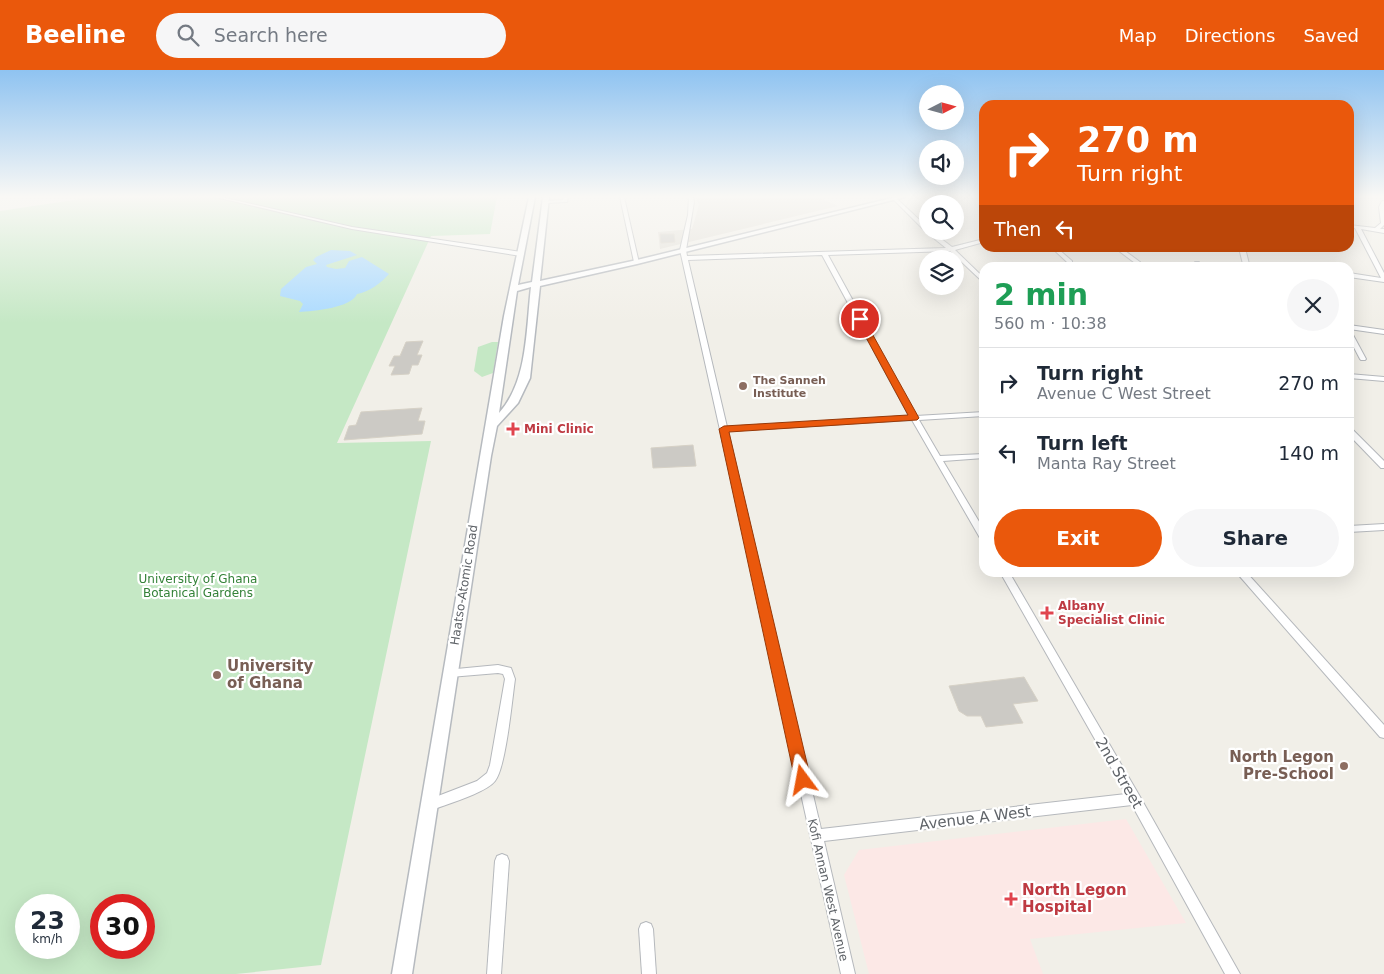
<!DOCTYPE html>
<html lang="en">
<head>
<meta charset="utf-8">
<style>
	body { margin:0; font-family:"DejaVu Sans",sans-serif; background:#f6f6f7; color:#1f2937; height:100vh; display:flex; flex-direction:column; font-size:19px; white-space:nowrap }
	* { box-sizing:border-box; margin:0 }
	p { font-size:16px; color:#747a83 }
	.icon { flex:none; width:28px; height:28px; fill:none; stroke:currentColor; stroke-width:2; stroke-linecap:round; stroke-linejoin:round }
	.map { position:relative; flex:1; overflow:hidden }
	.sheet { position:absolute; left:979px; top:192px; width:375px; height:315px; display:flex; flex-direction:column; background:#fff; border-radius:15px; box-shadow:0 5px 20px #0002 }
	.sheet>* { flex:none }
	.banner { position:absolute; left:979px; top:30px; width:375px; height:152px; border-radius:15px; box-shadow:0 5px 20px #0002; background:#ea580c; color:#fff; overflow:hidden }
	.needle { width:32px; rotate:84deg }
	.buttons { position:absolute; left:919px; top:15px; display:grid; gap:10px }
	.buttons a { display:grid; place-items:center; width:45px; height:45px; border-radius:50%; background:#fff; box-shadow:0 5px 20px #0002; font-size:25px }
	.speed { position:absolute; left:15px; top:824px; display:flex; gap:10px; font-size:25px; font-weight:700; text-align:center }
	.speed>* { display:grid; place-content:center; width:65px; height:65px; border-radius:50%; background:#fff; box-shadow:0 5px 20px #0002; line-height:1 }
	.speed small { font-size:12px; font-weight:400 }
	.speed .limit { border:8px solid #d22; background:#fff; color:#111 }
	.pin { position:absolute; display:grid; place-items:center; width:42px; height:42px; color:#fff; margin:-21px; border:2px solid #fff; border-radius:50%; box-shadow:0 1px 5px #0007 }
	.me { position:absolute; width:55px; margin:-28px; rotate:347deg; stroke-linejoin:round; filter:drop-shadow(0 0 4px #0008) }
	.turn { display:flex; align-items:center; gap:18px; height:105px; padding:0 15px; font-size:22px }
	.turn .icon { width:65px; height:65px; stroke-width:2.5 }
	.turn b { display:block; font-size:35px; line-height:42px }
	.then { display:flex; align-items:center; height:48px; padding:0 15px; background:#0003; gap:10px; font-size:19px }
	.round { display:grid; place-items:center; flex:none; width:52px; height:52px; border-radius:26px; background:#f6f6f7 }
	.headline { display:flex; align-items:center; justify-content:space-between; height:85px; padding:0 15px }
	h1 { font-size:30px; font-weight:600; line-height:38px; color:#1e9e55 }
	.cta { display:flex; gap:10px; margin-top:auto; padding:10px 15px }
	.cta a { flex:1; height:58px; border-radius:30px; background:#ea580c; color:#fff; font-size:20px; font-weight:600; line-height:58px; text-align:center }
	.cta a+a { background:#f6f6f7; color:#1f2937 }
	ul { padding:0; list-style:none }
	li { display:flex; align-items:center; gap:15px; height:70px; padding:0 15px; border-top:1px solid #e0e1e3 }
	li div { flex:1 }
	li b { display:block; font-size:19px }
	li em { font-style:normal }
	header { display:flex; align-items:center; gap:30px; box-sizing:border-box; height:70px; padding:0 25px; background:#ea580c; color:#fff }
	header strong { font-size:24px }
	nav { display:flex; gap:28px; margin-inline-start:auto; font-size:18px }
	.search { width:350px; height:45px; background:#f6f6f7; display:flex; align-items:center; gap:12px; box-sizing:border-box; padding:0 18px; border-radius:28px; color:#747a83; font-size:19px }
	.map>svg:first-child { display:block }
	.education { fill:#e1ded6 }
	.medical { fill:#fce8e6 }
	.green { fill:#c5e8c5; fill-rule:evenodd }
	.water { fill:#aadaff }
	.building { fill:#cccac5; stroke:#d6d1c6 }
	.lines { fill:none; stroke-linecap:round; stroke-linejoin:round }
	.street-casing { stroke:#b5b8bc; stroke-width:2 }
	.secondary-casing { stroke:#b6babf; stroke-width:3 }
	.street { fill:#fff; fill-rule:evenodd }
	.secondary { fill:#fff; fill-rule:evenodd }
	.route { fill:#ea580c; stroke:#983908 }
	.education-dot { fill:#8d6e63; stroke:#fff; stroke-width:2 }
	.health-dot { fill:#e0444e; stroke:#fff; stroke-width:2 }
	.labels { text-anchor:middle; stroke-width:4.5; stroke-linejoin:round; paint-order:stroke }
	.far-education-label { font-size:11px; font-weight:bold; fill:#785e54; stroke:#fff; text-anchor:start }
	.health-label { font-size:12px; font-weight:bold; fill:#be3a42; stroke:#fff; text-anchor:start }
	.park-label { font-size:12px; fill:#348238; stroke:#fff }
	.street-label { font-size:12px; fill:#5f6368; stroke:#fff }
	.near-education-label { font-size:15px; font-weight:bold; fill:#785e54; stroke:#fff; text-anchor:start }
	.near-street-label { font-size:15px; fill:#5f6368; stroke:#fff }
	.near-health-label { font-size:15px; font-weight:bold; fill:#be3a42; stroke:#fff; text-anchor:start }
</style>
</head>
<body>
<header>
<strong>Beeline</strong>
<div class="search"><svg class="icon" aria-label="search" viewBox="0 0 24 24"><circle cx="10" cy="10" r="6"/><path d="M15 15l6 6"/></svg>Search here</div>
<nav><a>Map</a><a>Directions</a><a>Saved</a></nav>
</header>
<div class="map">
<svg width="1384" height="904" viewBox="0 0 1384 904">
	<rect width="100%" height="100%" fill="#f1efe8"/>
	<path class="education" d="M695 127H818L838 136 660 179 658 162 692 159 699 135Z"/>
	<path class="medical" d="M1126 749 1186 853 1030 869 1043 904H869L844 805 859 780Z"/>
	<g class="green">
		<path d="M94 127H497L490 164 431 166 337 373 431 371 321 895 236 904H0V141ZM26 835H69V878H26ZM101 835H144V878H101Z"/>
		<path d="M492 272H498L493 303 482 307 474 301 478 277Z"/>
	</g>
	<path class="water" d="M331 180 350 181 357 185 326 195 327 197 336 199 345 198 349 191 362 187 389 204C381 213 369 222 357 224 351 238 314 241 299 242L303 234 300 231 280 226 281 219 306 197 317 194 313 190 316 187Z"/>
	<g class="building">
		<path d="M660 164H674L675 172 661 173Z"/>
		<path d="M423 271 417 285H422L418 295H412L409 304 391 305 395 296H389L394 286H400L406 272Z"/>
		<path d="M422 338 418 351H425L422 364 344 370 349 356 356 355 361 342Z"/>
		<path d="M693 375 696 396 653 398 651 378Z"/>
		<path d="M1024 607 1038 631 1013 634 1023 653 986 657 981 646H967L959 641 949 616Z"/>
	</g>
	<g class="lines">
		<g class="street-casing">
			<g id="street">
				<path d="M215 127H221L352 157 521 182 524 184 521 186 352 159Z"/>
				<path d="M564 127H568L567 132 545 133 543 132 545 131 563 130Z"/>
				<path d="M620 127H624L639 193 634 192Z"/>
				<path d="M689 127H693L694 132 686 180 687 186 946 178 926 162 893 129V128L895 127 928 158V161H931L952 177 984 169V172L955 180 984 208V213L950 181 828 185 916 346 984 342V346L919 350 940 386 984 384V388L943 391 984 460V471L980 468 912 350 728 361 821 759 1126 724 1000 502H1009L1139 725 1240 904H1225L1132 735 824 771 855 904H841L680 180 688 145ZM822 185 909 346 727 357 688 190Z"/>
				<path d="M1382 131H1384V155L1380 159H1384V163L1361 159 1384 203V212L1349 207V203L1381 208 1355 158 1349 157V155L1375 158 1381 153 1379 137Z"/>
				<path d="M1052 178H1057L1072 191V193H1068Z"/>
				<path d="M1115 178H1121L1140 192 1135 193Z"/>
				<path d="M1239 178H1245L1250 198H1244Z"/>
				<path d="M1195 192H1199L1201 198H1195Z"/>
				<path d="M1349 255 1384 260V264L1349 259Z"/>
				<path d="M1349 261 1352 263 1366 289 1365 290H1361L1360 289 1349 268Z"/>
				<path d="M1349 304 1384 307V311L1349 308Z"/>
				<path d="M1349 359H1352L1384 391V398H1381L1349 365Z"/>
				<path d="M1384 454V460L1349 462V456Z"/>
				<path d="M1236 502H1246L1384 655V668L1380 667Z"/>
				<path d="M498 595 511 598 515 609C512 630 506 697 495 711 486 723 444 735 429 741L425 739 423 735 425 731 477 711 487 703 490 695 505 609 503 604 498 603 450 607 446 606 445 603 446 600Z"/>
				<path d="M502 784 507 786 509 791 501 904H487L495 791 497 786Z"/>
				<path d="M646 852 651 854 653 859 656 904H642L639 859 641 854Z"/>
			</g>
		</g>
		<g class="secondary-casing">
			<path id="secondary" d="M529 127H535L518 215 532 212 543 127H549L540 211 637 190 896 127H905L637 194 540 216 530 308 518 333 497 356 491 386 412 904H392L504 246ZM531 217C526 259 528 311 499 343L517 221Z"/>
		</g>
		<use href="#street" class="street"/>
		<use href="#secondary" class="secondary"/>
	</g>
	<linearGradient id="sky" x2="0" y2="1"><stop stop-color="#8fc3f1"/><stop offset="0.5" stop-color="#f9f8f5"/><stop offset="1" stop-color="#f9f8f5" stop-opacity="0"/></linearGradient>
	<rect width="1384" height="253" fill="url(#sky)"/>
	<path class="route" d="M860 246 864 249 919 348 917 350 729 362 811 710 809 715 803 717 798 715 795 710 719 359 724 356 908 345 856 249Z"/>
	<g class="education-dot">
		<circle cx="743" cy="316" r="5"/>
		<circle cx="217" cy="605" r="5"/>
		<circle cx="1344" cy="696" r="5"/>
	</g>
	<g class="health-dot">
		<path d="M510.5 351.5h5v5h5v5h-5v5h-5v-5h-5v-5h5z"/>
		<path d="M1044.5 535.5h5v5h5v5h-5v5h-5v-5h-5v-5h5z"/>
		<path d="M1008.5 821.5h5v5h5v5h-5v5h-5v-5h-5v-5h5z"/>
	</g>
	<g class="labels">
		<g class="far-education-label">
			<text x="753" y="314">The Sanneh<tspan x="753" dy="13">Institute</tspan></text>
		</g>
		<g class="health-label">
			<text x="524" y="363">Mini Clinic</text>
			<text x="1058" y="540">Albany<tspan x="1058" dy="14">Specialist Clinic</tspan></text>
		</g>
		<g class="park-label">
			<text x="198" y="513">University of Ghana<tspan x="198" dy="14">Botanical Gardens</tspan></text>
		</g>
		<g class="street-label">
			<text transform="translate(464 515) rotate(-81)" y="4">Haatso-Atomic Road</text>
			<text transform="translate(828 820) rotate(77)" y="4">Kofi Annan West Avenue</text>
		</g>
		<g class="near-education-label">
			<text x="227" y="601">University<tspan x="227" dy="17">of Ghana</tspan></text>
			<text x="1334" y="692" text-anchor="end">North Legon<tspan x="1334" dy="17">Pre-School</tspan></text>
		</g>
		<g class="near-street-label">
			<text transform="translate(1119 703) rotate(60)" y="5">2nd Street</text>
			<text transform="translate(975 748) rotate(-7)" y="5">Avenue A West</text>
		</g>
		<g class="near-health-label">
			<text x="1022" y="825">North Legon<tspan x="1022" dy="17">Hospital</tspan></text>
		</g>
	</g>
</svg>
<div class="buttons">
<a><svg class="needle" viewBox="-14 -14 28 28"><path d="M0-13l5 13h-10z" fill="#e53935"/><path d="M0 13l5-13h-10z" fill="#747a83"/></svg></a>
<a><svg class="icon" aria-label="sound" viewBox="0 0 24 24"><path d="M4 9h4l5-4v14l-5-4H4zM17 9q2 3 0 6"/></svg></a>
<a><svg class="icon" aria-label="search" viewBox="0 0 24 24"><circle cx="10" cy="10" r="6"/><path d="M15 15l6 6"/></svg></a>
<a><svg class="icon" aria-label="layers" viewBox="0 0 24 24"><path d="M12 4l9 5-9 5-9-5zM3 14l9 5 9-5"/></svg></a>
</div>
<div class="speed"><div>23<small>km/h</small></div><div class="limit">30</div></div>
<div class="pin" style="left:860px;top:249px;background:#d93025"><svg class="icon" aria-label="arrive" viewBox="0 0 24 24"><path d="M6 21V4h12l-3 4 3 4H6"/></svg></div>
<svg class="me" style="left:803px;top:710px" viewBox="-20 -20 40 40"><path d="M0-17L14 15 0 8-14 15z" fill="#ea580c" stroke="#fff" stroke-width="4"/></svg>
<div class="banner">
<div class="turn"><svg class="icon" aria-label="right" viewBox="0 0 24 24"><path d="M7 20v-9h11M14 6l5 5-5 5"/></svg><div><b>270 m</b>Turn right</div></div>
<div class="then">Then<svg class="icon" aria-label="left" viewBox="0 0 24 24"><path d="M17 20v-9H6M10 6l-5 5 5 5"/></svg></div>
</div>
<section class="sheet">
<div class="headline"><div><h1>2 min</h1><p>560 m · 10:38</p></div><a class="round"><svg class="icon" aria-label="close" viewBox="0 0 24 24"><path d="M6 6l12 12M18 6L6 18"/></svg></a></div>
<ul>
<li><svg class="icon" aria-label="right" viewBox="0 0 24 24"><path d="M7 20v-9h11M14 6l5 5-5 5"/></svg><div><b>Turn right</b><p>Avenue C West Street</p></div><em>270 m</em></li>
<li><svg class="icon" aria-label="left" viewBox="0 0 24 24"><path d="M17 20v-9H6M10 6l-5 5 5 5"/></svg><div><b>Turn left</b><p>Manta Ray Street</p></div><em>140 m</em></li>
</ul>
<div class="cta"><a>Exit</a><a>Share</a></div>
</section>
</div>
</body>
</html>
